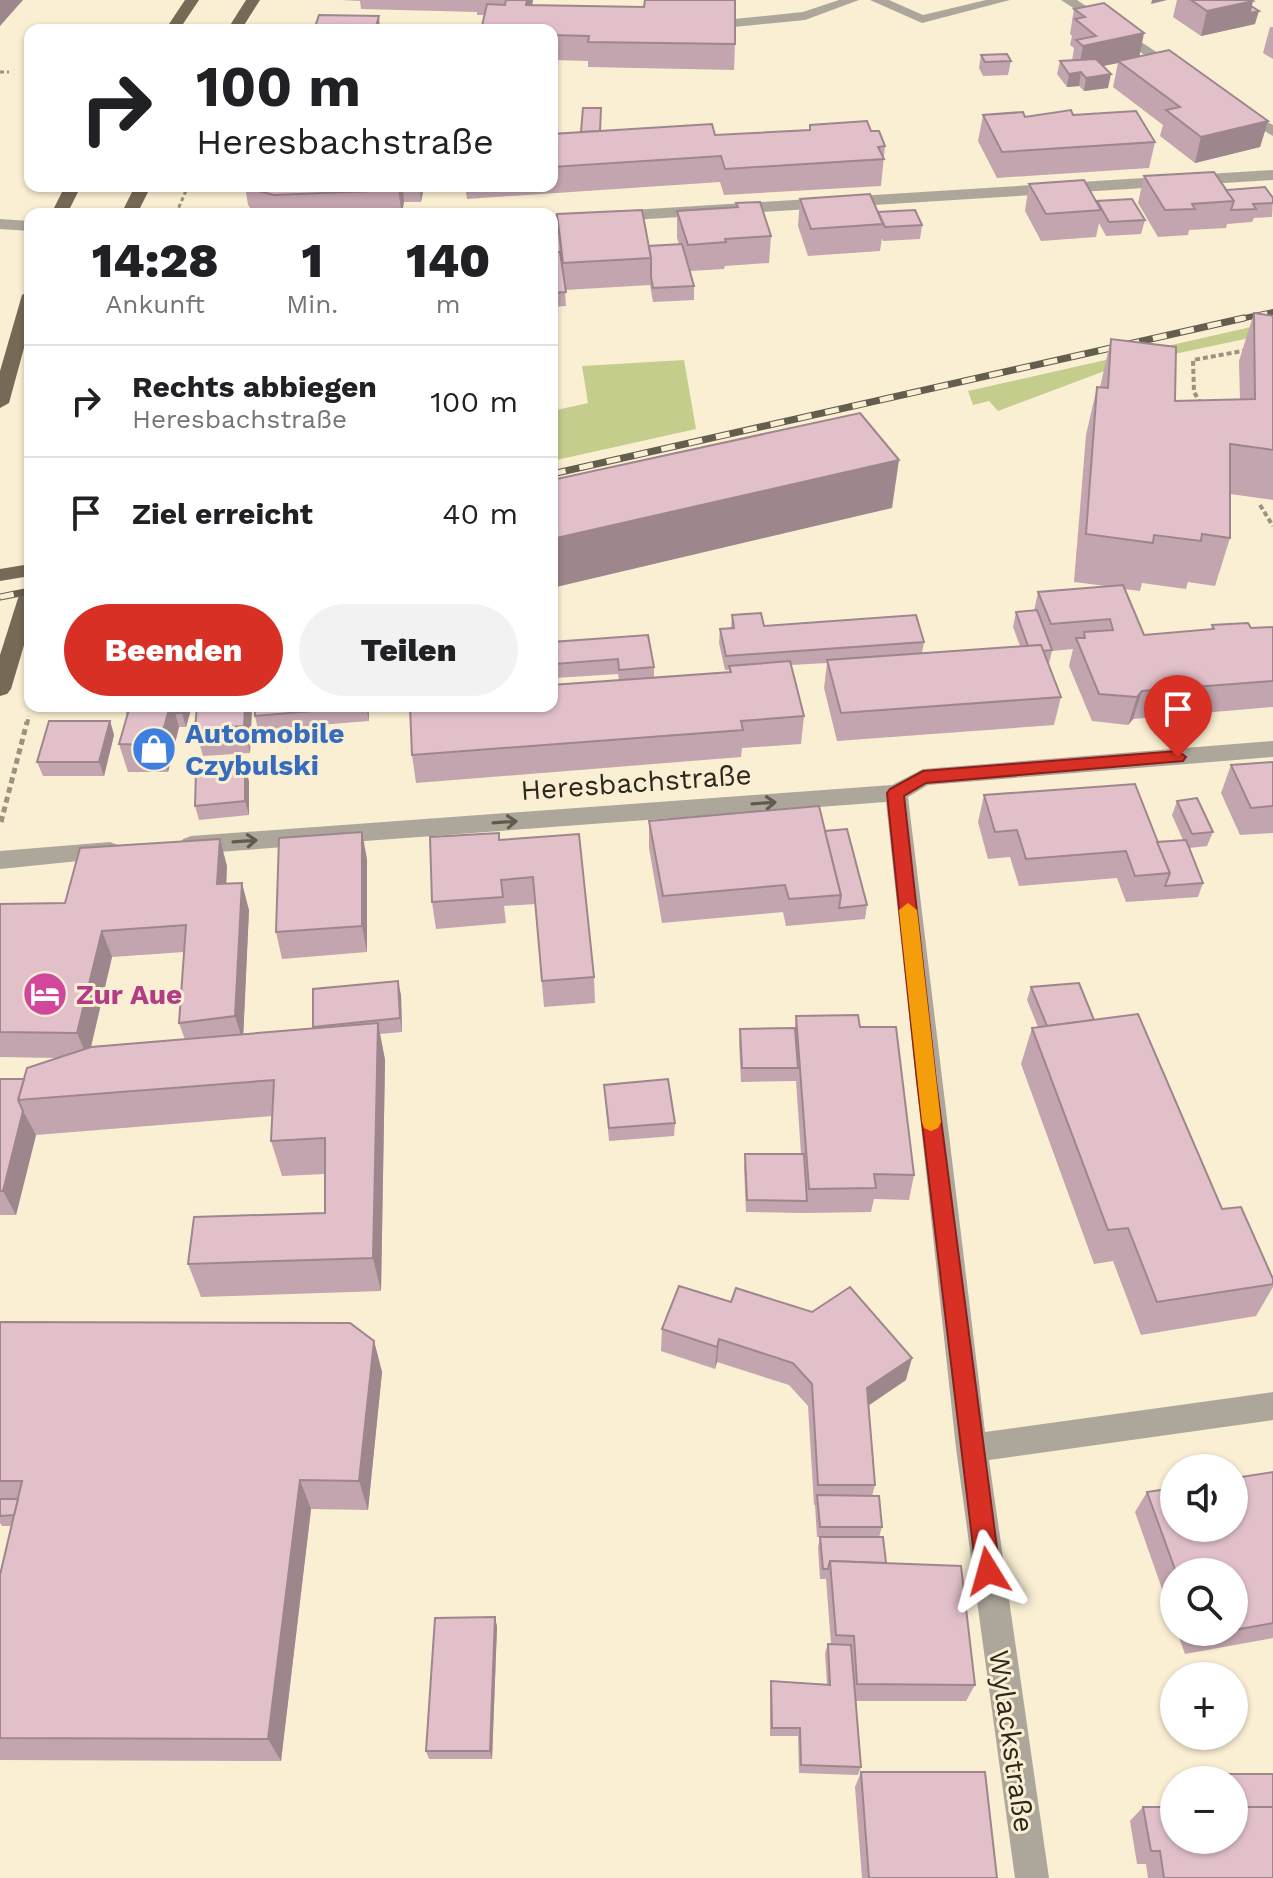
<!DOCTYPE html>
<html lang="de">
<head>
<meta charset="utf-8">
<style>
	body { margin:0; font-family:"Work Sans",sans-serif; background:#f2f2f2; color:#202124; height:100vh; display:flex; flex-direction:column; font-size:30px; white-space:nowrap }
	* { box-sizing:border-box; margin:0 }
	p { font-size:26px; color:#757577 }
	.icon { flex:none; width:44px; height:44px; fill:none; stroke:currentColor; stroke-width:2; stroke-linecap:round; stroke-linejoin:round }
	.map { position:relative; flex:1; overflow:hidden }
	.sheet { position:absolute; left:24px; top:208px; width:534px; height:504px; display:flex; flex-direction:column; background:#fff; border-radius:16px; box-shadow:0 2px 6px #0004 }
	.sheet>* { flex:none }
	.hud { position:absolute; left:24px; top:24px; width:534px; height:168px; border-radius:16px; box-shadow:0 2px 6px #0004; background:#fff; color:#202124; overflow:hidden }
	.fabs { position:absolute; left:1160px; top:1454px; display:grid; gap:16px }
	.fabs a { display:grid; place-items:center; width:88px; height:88px; border-radius:50%; background:#fff; box-shadow:0 2px 6px #0004; font-size:40px }
	.pin { position:absolute; display:grid; place-items:center; width:68px; height:68px; color:#fff; margin:-82px -34px; border-radius:50% 50% 50% 0; rotate:-45deg; box-shadow:0 0 8px #0007 }
	.pin .icon { rotate:45deg }
	.me { position:absolute; width:88px; margin:-44px; rotate:352deg; stroke-linejoin:round; filter:drop-shadow(0 0 6px #0008) }
	.turn { display:flex; align-items:center; gap:28px; height:168px; padding:0 40px; font-size:36px }
	.turn .icon { width:104px; height:104px; stroke-width:2.5 }
	.turn b { display:block; font-size:56px; line-height:68px }
	.eta { display:flex; justify-content:space-evenly; align-items:center; height:136px; text-align:center }
	.eta b { font-size:48px; font-weight:800; line-height:56px }
	.cta { display:flex; gap:16px; margin-top:auto; padding:16px 40px }
	.cta a { flex:1; height:92px; border-radius:48px; background:#d93025; color:#fff; font-size:32px; font-weight:800; line-height:92px; text-align:center }
	.cta a+a { background:#f2f2f2; color:#202124 }
	ul { padding:0; list-style:none }
	li { display:flex; align-items:center; gap:24px; height:112px; padding:0 40px; border-top:2px solid #e0e0e0 }
	li div { flex:1 }
	li b { display:block; font-size:30px }
	li em { font-style:normal }
	.map>svg:first-child { display:block }
	.green { fill:#c5cd8d }
	.lines { fill:none; stroke-linecap:round; stroke-linejoin:round }
	.path-far2 { stroke:#9b937f; stroke-width:3; stroke-dasharray:4 3; stroke-linecap:butt }
	.path-far1 { stroke:#9b937f; stroke-width:4; stroke-dasharray:5 3; stroke-linecap:butt }
	.path { stroke:#9b937f; stroke-width:5; stroke-dasharray:6 4; stroke-linecap:butt }
	.lane { fill:#ada69b; fill-rule:evenodd }
	.street { fill:#ada69b; fill-rule:evenodd }
	.primary { fill:#766956; fill-rule:evenodd }
	.rail-far1-casing { stroke:#645e4f; stroke-width:6 }
	.rail-casing { stroke:#645e4f; stroke-width:7 }
	.rail-far1 { stroke:#faefd3; stroke-width:4; stroke-dasharray:11; stroke-linecap:butt }
	.rail { stroke:#faefd3; stroke-width:5; stroke-dasharray:14; stroke-linecap:butt }
	.wall { fill:#c2a5ae; fill-rule:evenodd }
	.shaded-wall { fill:#9e868d }
	.building { fill:#e1c0ca; stroke:#9e868d; stroke-width:2 }
	.oneway { stroke:#605a4f }
	.route { fill:#d93025; stroke:#8d1f18; stroke-width:2 }
	.slow { fill:#f59e0b }
	.labels { text-anchor:middle; stroke-width:6; stroke-linejoin:round; paint-order:stroke }
	.shop-label { font-size:28px; font-weight:bold; fill:#366cbe; stroke:#faefd3; text-anchor:start }
	.street-label { font-size:28px; fill:#2c281d; stroke:#faefd3 }
	.hotel-label { font-size:28px; font-weight:bold; fill:#b23c85; stroke:#faefd3; text-anchor:start }
</style>
</head>
<body>
<div class="map">
<svg width="1273" height="1878" viewBox="0 0 1273 1878">
	<rect width="100%" height="100%" fill="#faefd3"/>
	<g class="green">
		<path d="M1273 322V333L1118 366 998 411 989 401 973 405 968 391Z"/>
		<path d="M684 360 696 429 552 461V411L588 403 582 366Z"/>
	</g>
	<g class="lines">
		<g class="path-far2">
			<path d="M0 72H9"/>
			<path d="M176 214 188 186"/>
		</g>
		<g class="path-far1">
			<path d="M1201 404 1194 392 1193 360 1248 350"/>
			<path d="M1260 505 1273 526"/>
			<path d="M27 724 29 716"/>
		</g>
		<path class="path" d="M1 822 27 722"/>
		<g class="lane">
			<path d="M839 0H859L805 20 734 27 727 23 734 19 803 12Z"/>
			<path d="M870 0H889L923 15 986 0H1010L922 23Z"/>
		</g>
		<g class="street">
			<path d="M1061 0H1077L1187 72 1180 76 1175 75Z"/>
			<path d="M1238 105 1273 125V136L1233 112V106Z"/>
			<path d="M1273 170V180L552 225V215Z"/>
			<path d="M0 219 30 221V231L0 229Z"/>
			<path d="M1273 741V757L928 785 908 797 985 1432 1273 1392V1420L989 1460 1049 1878H1015L956 1448 886 802 191 854 183 851 180 845 183 839 191 836 892 785 923 769Z"/>
			<path d="M110 842 118 845 122 851 118 857 0 869V851Z"/>
		</g>
		<g class="primary">
			<path d="M185 0H199L179 30H165Z"/>
			<path d="M246 0H260L241 30H227Z"/>
			<path d="M65 186H81L67 214H51Z"/>
			<path d="M135 186H151L137 214H121Z"/>
			<path d="M30 290V326L9 403 0 408V371L22 295Z"/>
			<path d="M30 564V576L0 581V569Z"/>
			<path d="M30 585V625L11 689 7 694 0 696V655L20 592Z"/>
		</g>
		<g class="rail-far1-casing">
			<path id="rail-far1" d="M1235 320 1273 312"/>
		</g>
		<g class="rail-casing">
			<g id="rail">
				<path d="M552 474 1244 318"/>
				<path d="M0 597 30 591"/>
			</g>
		</g>
		<use href="#rail-far1" class="rail-far1"/>
		<use href="#rail" class="rail"/>
	</g>
	<g class="wall">
		<path d="M341 0H533L532 5 735 44 734 70 588 67V61L552 60V30L485 15H477V12L361 9 360 1Z"/>
		<path d="M1177 0H1251L1253 1 1251 6 1255 24 1201 36 1173 17Z"/>
		<path d="M1074 9 1139 56 1268 121 1260 147 1195 163 1160 136 1163 125 1113 87 1118 63 1103 66 1108 88 1084 91 1079 86 1067 87 1057 74 1060 61H1072L1074 48 1070 45 1072 36 1070 34Z"/>
		<path d="M1270 27H1273V59L1263 53Z"/>
		<path d="M981 55 1011 61 1008 75 983 76 979 68Z"/>
		<path d="M983 115 1025 117 1073 115 1155 142 1149 168 997 178 978 141Z"/>
		<path d="M601 122V131L715 135 809 130 810 125 871 131 885 146 881 186 724 195 720 182 467 199 465 186H552V134L581 132Z"/>
		<path d="M1144 176 1273 198 1272 217 1254 218 1252 222 1227 224 1226 228 1189 230 1188 235 1158 237 1138 203Z"/>
		<path d="M1029 184 1097 202 1145 220 1141 234 1106 236 1099 223 1096 237 1041 241 1025 211Z"/>
		<path d="M245 186H424L421 202H404V201L402 214H255L248 205Z"/>
		<path d="M800 199 878 212 922 225 920 239 883 241 882 238 880 251 808 256 798 226Z"/>
		<path d="M736 203 771 236 769 263 725 266 724 269 690 271 694 286V300L653 302 650 285 565 290 566 306 552 307V252H559L557 214 649 246 679 244 677 238V211L736 207Z"/>
		<path d="M1254 313 1273 316V500L1230 494V538L1215 586 1188 582 1186 589 1142 583 1140 591 1124 589 1144 635 1211 630 1212 625 1251 628 1273 627V707L1133 719 1128 725 1092 721 1069 666 1073 649 1052 651 1049 664 1061 697 1054 725 837 741 824 688 827 663 791 665 804 716 801 744 742 748 741 757 416 783 412 755 410 706 369 710V721L258 730 255 716V706H552L619 680 618 674 555 678 552 642 654 667V678L729 672V670H725L719 643 720 629 731 628 732 615 764 626 924 642 922 653 1020 646 1013 627 1016 612 1034 611 1038 592 1106 586 1074 582 1086 435 1097 387H1100L1111 339 1175 401 1240 399 1239 361Z"/>
		<path d="M128 706H192L186 727H179L168 772H128L119 744 127 716 126 713Z"/>
		<path d="M252 706 250 753 203 756 195 729Z"/>
		<path d="M110 721 114 735 104 776H43L37 762Z"/>
		<path d="M1273 762V833L1240 835 1221 793 1231 765Z"/>
		<path d="M249 781V815L199 820 195 806Z"/>
		<path d="M984 795 1157 842 1183 840 1172 815 1177 801 1213 832 1207 846 1190 848 1203 883 1198 897 1126 902 1117 878 1019 886 1010 857 988 859 978 822Z"/>
		<path d="M649 821 825 831 867 905 865 919 786 926 783 912 662 923 649 848Z"/>
		<path d="M579 834 594 977 595 1003 544 1007 535 904 504 906 506 923 436 929 432 902 499 840Z"/>
		<path d="M367 859V952L282 959 276 932Z"/>
		<path d="M227 866 226 884 249 910 243 1035 314 1029 313 1027 401 995 402 1032 380 1034 385 1060 381 1291 201 1297 188 1264 325 1213V1174L282 1176 271 1141 272 1116 36 1135 16 1215H0V1079H24L57 1058 0 1057V904L65 903ZM184 952 179 1023 185 1040 91 1047 112 957Z"/>
		<path d="M1031 987 1094 1020 1222 1209 1273 1279V1287L1256 1316 1141 1335 1113 1261 1094 1264 1021 1064 1032 1028 1038 1027 1027 1000Z"/>
		<path d="M796 1016 860 1027 914 1175 909 1200 874 1199 871 1212 805 1213 746 1212 744 1167 745 1154H801L796 1081 741 1082 739 1042 740 1029 795 1028Z"/>
		<path d="M604 1085 675 1123 674 1136 609 1141Z"/>
		<path d="M679 1286 906 1380 868 1405 875 1485 872 1496 882 1527 879 1537 886 1563 975 1685 966 1701H856L861 1767 858 1775 799 1773 798 1736H770V1690L771 1681 827 1684 825 1653 828 1644H831L826 1579H820L818 1547 820 1537H817L815 1505H814L808 1406 789 1385 717 1362 715 1369 661 1351 662 1329Z"/>
		<path d="M0 1322 374 1341 382 1372 368 1510 311 1509 281 1761 0 1760V1575L11 1526H2L0 1523Z"/>
		<path d="M1273 1472V1638L1185 1654 1177 1632H1234V1572H1174V1623L1135 1512 1147 1492Z"/>
		<path d="M495 1617 497 1627 492 1759H429L426 1751Z"/>
		<path d="M861 1772 997 1878H862L855 1787Z"/>
		<path d="M1226 1774H1273V1878H1148L1146 1864H1137L1130 1821 1143 1807H1174V1840H1234V1780H1220Z"/>
	</g>
	<g class="shaded-wall">
		<path d="M0 0H23L0 26Z"/>
		<path d="M527 0H533L527 30 526 5Z"/>
		<path d="M1152 0H1167L1151 4Z"/>
		<path d="M1253 1 1250 13 1259 11 1255 24 1201 36 1207 11Z"/>
		<path d="M379 16 380 30H375Z"/>
		<path d="M1144 33 1139 59 1118 61V63L1078 71 1083 46Z"/>
		<path d="M1081 72 1079 86 1067 87 1069 74Z"/>
		<path d="M1111 74 1108 88 1084 91 1086 78Z"/>
		<path d="M1268 121 1260 147 1195 163 1201 137Z"/>
		<path d="M399 186H407L403 189 404 201 402 214 398 190Z"/>
		<path d="M420 186H424L421 202 420 189Z"/>
		<path d="M899 460 892 508 552 588V539Z"/>
		<path d="M1142 691 1133 719 1128 725 1137 697Z"/>
		<path d="M170 706H173L179 727 168 772 159 745Z"/>
		<path d="M184 706H192L186 727 182 713Z"/>
		<path d="M245 706H252L250 753 244 726Z"/>
		<path d="M366 706H368L369 721Z"/>
		<path d="M110 721 114 735 104 776 99 762Z"/>
		<path d="M245 767 249 781V815L245 801Z"/>
		<path d="M362 832 367 859V952L362 926Z"/>
		<path d="M220 839 227 866 225 911 217 884Z"/>
		<path d="M242 883 249 910 243 1042 235 1016Z"/>
		<path d="M102 931 112 957 88 1059 77 1033Z"/>
		<path d="M398 981 401 995 402 1032 400 1018Z"/>
		<path d="M378 1023 385 1060 381 1291 373 1258Z"/>
		<path d="M23 1111 36 1135 16 1215 3 1191Z"/>
		<path d="M719 1339 717 1362 715 1369 717 1347Z"/>
		<path d="M374 1341 382 1372 368 1510 359 1481Z"/>
		<path d="M912 1358 906 1380 862 1410 867 1388Z"/>
		<path d="M300 1480 311 1509 281 1761 268 1739Z"/>
		<path d="M495 1617 497 1627 492 1759 490 1751Z"/>
	</g>
	<g class="building">
		<path d="M506 0H527L526 5 644 7 645 0H735V44L588 42 589 36 552 35V30H481L487 4 505 5Z"/>
		<path d="M1191 0H1251L1253 1 1207 11Z"/>
		<path d="M1104 3 1144 33 1083 46 1076 40 1096 36 1075 19 1085 17 1074 9Z"/>
		<path d="M1251 6 1259 11 1250 13Z"/>
		<path d="M319 15 379 16 375 30H314Z"/>
		<path d="M1169 50 1268 121 1201 137 1166 110 1180 107 1118 61Z"/>
		<path d="M1007 54 1011 61 985 62 981 55Z"/>
		<path d="M1096 59 1111 74 1086 78 1081 72 1069 74 1060 61Z"/>
		<path d="M583 108H601L600 131 581 132Z"/>
		<path d="M1071 110 1073 115 1136 111 1155 142 1002 152 983 115 1023 112 1025 117Z"/>
		<path d="M867 121 871 131H879L885 146 878 147 884 159 725 169 721 156 552 167V134L712 124 715 135 810 130V125Z"/>
		<path d="M1214 172 1234 201 1192 204 1195 209 1165 210 1144 176Z"/>
		<path d="M1084 180 1101 210 1046 214 1029 184Z"/>
		<path d="M249 186H399L398 190 274 195 251 189Z"/>
		<rect x="403" y="186" width="17" height="3"/>
		<path d="M1265 187 1273 198V203L1253 204 1256 209 1231 210 1234 201 1226 190Z"/>
		<path d="M870 194 883 224 811 229 800 199Z"/>
		<path d="M1132 199 1145 220 1109 222 1097 201Z"/>
		<path d="M760 202 771 236 725 239 726 242 688 245 677 211 738 207 736 203Z"/>
		<path d="M642 210 651 258 563 263 557 214Z"/>
		<path d="M915 210 922 225 885 227 878 212Z"/>
		<path d="M682 244 694 286 653 288 651 277V258L649 246Z"/>
		<path d="M552 252H560L566 292 552 293Z"/>
		<path d="M1254 313 1273 316V450L1230 444V538L1202 534 1201 541 1154 535 1153 543 1086 534 1097 387 1108 388 1111 339 1176 347 1175 401 1255 399Z"/>
		<path d="M860 413 899 460 552 539V480Z"/>
		<path d="M1123 585 1144 635 1214 629 1212 625 1248 623 1251 628 1273 627V681L1142 691 1137 697 1099 694 1076 638H1085L1084 632 1113 630 1110 619 1051 624 1038 592Z"/>
		<path d="M1037 610 1052 650 1043 651 1041 645 1028 646 1016 612Z"/>
		<path d="M761 613 764 626 916 615 924 642 726 656 720 629 734 628 732 615Z"/>
		<path d="M648 635 654 667 619 670 618 659 555 664 552 642Z"/>
		<path d="M1041 645 1061 697 841 713 827 660Z"/>
		<path d="M790 661 804 716 741 721 743 730 412 755 410 706H552V685L731 672 729 666Z"/>
		<path d="M130 706H170L159 745 119 744Z"/>
		<path d="M173 706H184L182 713H175Z"/>
		<path d="M197 706H245L244 726 195 729Z"/>
		<path d="M255 706H334L335 709 255 716Z"/>
		<path d="M49 721H110L99 762H37Z"/>
		<path d="M1273 762V806L1251 808 1231 765Z"/>
		<path d="M245 767V801L195 806 196 771Z"/>
		<path d="M1135 784 1170 873 1135 876 1126 851 1026 859 1017 830 995 832 984 795Z"/>
		<path d="M1197 798 1213 832 1192 834 1177 801Z"/>
		<path d="M819 806 841 895 789 899 785 885 663 896 649 821Z"/>
		<path d="M847 829 867 905 839 908 841 895 825 831Z"/>
		<path d="M362 832V926L276 932 279 838Z"/>
		<path d="M499 833V840L579 834 594 977 542 981 533 877 501 880 503 897 432 902 430 837Z"/>
		<path d="M220 839 217 884 242 883 235 1016 179 1023 186 925 102 931 77 1033 0 1032V904L65 903 80 848Z"/>
		<path d="M1186 840 1203 883 1165 886 1170 873 1157 842Z"/>
		<path d="M398 981 400 1018 313 1027V989Z"/>
		<path d="M1079 983 1094 1020 1047 1026 1031 987Z"/>
		<path d="M1138 1014 1222 1209 1241 1207 1273 1279V1284L1157 1302 1128 1228 1108 1230 1032 1028Z"/>
		<path d="M858 1015 860 1027H896L914 1175 874 1174 876 1188 809 1189 796 1016Z"/>
		<path d="M378 1023 373 1258 188 1264 194 1217 325 1213V1138L271 1141 274 1080 18 1100 27 1068 91 1047Z"/>
		<path d="M795 1028 798 1068H742L740 1029Z"/>
		<path d="M0 1079H24L18 1100 23 1111 3 1191H0Z"/>
		<path d="M668 1079 675 1123 609 1128 604 1085Z"/>
		<path d="M745 1154H804L807 1201 747 1200Z"/>
		<path d="M679 1286 731 1302 736 1288 812 1312 850 1287 912 1358 867 1388 875 1485H818L812 1384 793 1363 719 1339 717 1347 662 1329Z"/>
		<path d="M0 1322 350 1323 374 1341 359 1481 300 1480 268 1739 0 1738V1575L22 1481H0Z"/>
		<path d="M1273 1472V1623L1234 1630V1572H1176L1147 1492 1174 1488V1528H1234V1478Z"/>
		<path d="M817 1495 879 1496 882 1527H820Z"/>
		<path d="M0 1499H18L14 1515 0 1516Z"/>
		<path d="M820 1537H883L886 1563 830 1561 828 1569H823Z"/>
		<path d="M830 1561 961 1566 975 1685 857 1684 854 1636 836 1635Z"/>
		<path d="M495 1617 490 1751H426L435 1618Z"/>
		<path d="M1197 1632H1225L1199 1637Z"/>
		<path d="M828 1644 851 1645 861 1767 801 1765 800 1728H772L771 1681 830 1685Z"/>
		<path d="M861 1772H985L997 1878H869Z"/>
		<path d="M1226 1774H1273V1807H1234V1780H1227Z"/>
		<path d="M1143 1807H1174V1840H1234V1807H1273V1878H1164L1160 1851H1151Z"/>
	</g>
	<defs><path id="oneway-shaft" d="M-6 0H5M1.5-3L5.5 0L1.5 3" fill="none" stroke-width="1.6" stroke-linecap="round" stroke-linejoin="round" transform="scale(2)"/></defs>
	<g class="oneway">
		<use href="#oneway-shaft" transform="translate(764 803) rotate(-4)"/>
		<use href="#oneway-shaft" transform="translate(505 822) rotate(-4)"/>
		<use href="#oneway-shaft" transform="translate(245 841) rotate(-4)"/>
	</g>
	<path class="route" d="M1178 751 1186 757 1183 761 926 783 904 796 936 1081 1000 1571 996 1579 988 1583 980 1579 976 1571 917 1081 887 793 890 789 923 771Z"/>
	<path class="slow" d="M908 903 917 910 941 1122 938 1128 931 1131 924 1128 922 1122 899 910Z"/>
	<defs>
		<g id="shop-disc" transform="scale(2.3)"><circle r="9.5" fill="#3f7fe0" stroke="#faefd3"/><path d="M-5-2.5h2.3a2.7 3.5 0 0 1 5.4 0H5L5.5 6h-11ZM-1.5-2.5h3a1.5 2.3 0 0 0-3 0Z" fill="#fff"/></g>
		<g id="hotel-disc" transform="scale(2.3)"><circle r="9.5" fill="#d1479c" stroke="#faefd3"/><path d="M-6-4.5h1.5V1H6V5H4.5V3h-9V5H-6ZM-4 0a1.8 1.8 0 1 1 3.6 0ZM.5 0V-2.5h3Q6-2.5 6 0Z" fill="#fff"/></g>
	</defs>
	<g fill-rule="evenodd">
		<use href="#shop-disc" x="154" y="749"/>
		<use href="#hotel-disc" x="45" y="994"/>
	</g>
	<g class="labels">
		<g class="shop-label">
			<text x="185" y="743">Automobile<tspan x="185" dy="32">Czybulski</tspan></text>
		</g>
		<g class="street-label">
			<text transform="translate(636 782) rotate(-4)" y="10">Heresbachstraße</text>
			<text transform="translate(1012 1741) rotate(82)" y="10">Wylackstraße</text>
		</g>
		<g class="hotel-label">
			<text x="76" y="1004">Zur Aue</text>
		</g>
	</g>
</svg>
<div class="fabs">
<a><svg class="icon" aria-label="sound" viewBox="0 0 24 24"><path d="M4 9h4l5-4v14l-5-4H4zM17 9q2 3 0 6"/></svg></a>
<a><svg class="icon" aria-label="search" viewBox="0 0 24 24"><circle cx="10" cy="10" r="6"/><path d="M15 15l6 6"/></svg></a>
<a>+</a>
<a>−</a>
</div>
<div class="pin" style="left:1178px;top:757px;background:#d93025"><svg class="icon" aria-label="arrive" viewBox="0 0 24 24"><path d="M6 21V4h12l-3 4 3 4H6"/></svg></div>
<svg class="me" style="left:988px;top:1571px" viewBox="-20 -20 40 40"><path d="M0-17L14 15 0 8-14 15z" fill="#d93025" stroke="#fff" stroke-width="4"/></svg>
<div class="hud">
<div class="turn"><svg class="icon" aria-label="right" viewBox="0 0 24 24"><path d="M7 20v-9h11M14 6l5 5-5 5"/></svg><div><b>100 m</b>Heresbachstraße</div></div>
</div>
<section class="sheet">
<div class="eta">
<div><b>14:28</b><p>Ankunft</p></div>
<div><b>1</b><p>Min.</p></div>
<div><b>140</b><p>m</p></div>
</div>
<ul>
<li><svg class="icon" aria-label="right" viewBox="0 0 24 24"><path d="M7 20v-9h11M14 6l5 5-5 5"/></svg><div><b>Rechts abbiegen</b><p>Heresbachstraße</p></div><em>100 m</em></li>
<li><svg class="icon" aria-label="arrive" viewBox="0 0 24 24"><path d="M6 21V4h12l-3 4 3 4H6"/></svg><div><b>Ziel erreicht</b></div><em>40 m</em></li>
</ul>
<div class="cta"><a>Beenden</a><a>Teilen</a></div>
</section>
</div>
</body>
</html>
